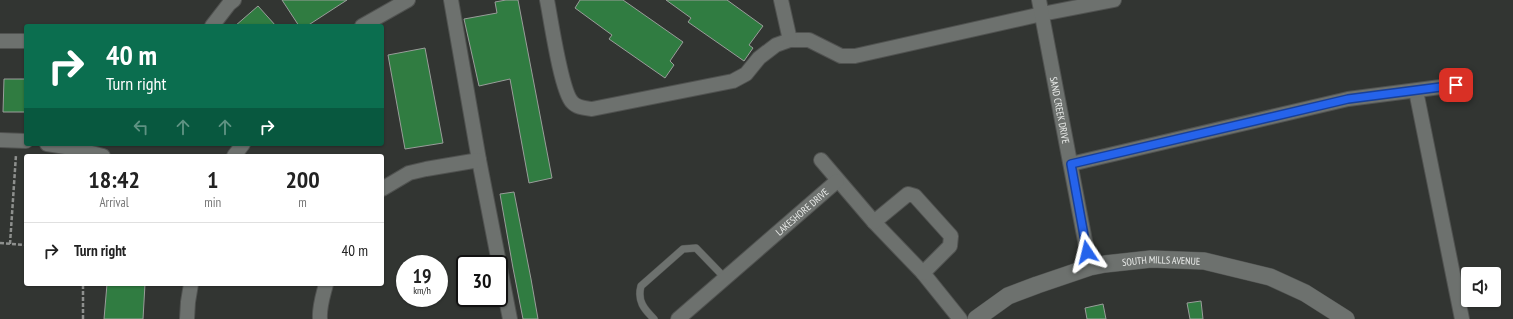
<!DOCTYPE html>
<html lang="en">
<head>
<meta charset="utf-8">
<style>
	body { margin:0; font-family:"PT Sans Narrow",sans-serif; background:#f6f6f6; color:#222; height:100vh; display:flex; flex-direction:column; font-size:15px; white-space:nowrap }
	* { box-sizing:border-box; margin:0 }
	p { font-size:13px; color:#767676 }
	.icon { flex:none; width:22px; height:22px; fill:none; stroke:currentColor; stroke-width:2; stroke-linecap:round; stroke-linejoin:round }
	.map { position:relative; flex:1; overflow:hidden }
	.panel { position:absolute; left:24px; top:154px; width:360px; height:132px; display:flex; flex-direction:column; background:#fff; border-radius:4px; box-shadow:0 1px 3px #0004 }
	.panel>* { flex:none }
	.guide { position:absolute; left:24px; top:24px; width:360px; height:122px; border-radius:4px; box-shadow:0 1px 3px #0004; background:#0b6e4f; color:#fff; overflow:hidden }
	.fabs { position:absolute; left:1461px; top:267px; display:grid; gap:8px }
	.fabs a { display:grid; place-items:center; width:40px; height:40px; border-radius:4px; background:#fff; box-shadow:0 1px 3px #0004; font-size:20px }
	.speed { position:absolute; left:396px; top:255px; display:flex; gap:8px; font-size:20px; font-weight:700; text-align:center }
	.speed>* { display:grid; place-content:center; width:52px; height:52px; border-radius:50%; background:#fff; box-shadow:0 1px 3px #0004; line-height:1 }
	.speed small { font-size:10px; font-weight:400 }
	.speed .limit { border:2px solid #111; border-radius:6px; background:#fff; color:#111 }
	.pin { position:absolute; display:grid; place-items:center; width:34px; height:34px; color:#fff; margin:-17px; border-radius:8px; box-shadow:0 2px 6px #0006 }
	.me { position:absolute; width:44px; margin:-22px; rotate:350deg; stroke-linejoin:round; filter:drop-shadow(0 0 3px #0008) }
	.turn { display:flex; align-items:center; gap:14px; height:84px; padding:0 16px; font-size:18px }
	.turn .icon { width:52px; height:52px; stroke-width:2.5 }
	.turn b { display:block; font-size:28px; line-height:34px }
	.lanes { display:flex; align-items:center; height:38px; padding:0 16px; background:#0003; justify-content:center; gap:20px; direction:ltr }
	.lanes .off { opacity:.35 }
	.eta { display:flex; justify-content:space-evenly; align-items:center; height:68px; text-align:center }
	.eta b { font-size:24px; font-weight:700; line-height:28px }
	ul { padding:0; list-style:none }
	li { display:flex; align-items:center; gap:12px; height:56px; padding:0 16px; border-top:1px solid #e0e0e0 }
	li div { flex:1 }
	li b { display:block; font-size:15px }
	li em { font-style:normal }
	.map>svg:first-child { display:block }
	.building { fill:#307c41; stroke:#999d9a }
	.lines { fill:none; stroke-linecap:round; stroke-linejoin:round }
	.service-casing { stroke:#505250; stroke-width:8 }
	.minor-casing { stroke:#505250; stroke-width:16 }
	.tertiary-casing { stroke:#505250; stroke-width:18 }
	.path { stroke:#8e908e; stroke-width:2.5; stroke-dasharray:4 2; stroke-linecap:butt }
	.service { stroke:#6d716e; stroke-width:7 }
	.minor { stroke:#6d716e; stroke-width:14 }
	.tertiary { stroke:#6d716e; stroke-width:17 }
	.route-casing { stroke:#184099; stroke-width:10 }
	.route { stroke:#2563eb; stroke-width:7 }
	.labels { text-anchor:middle; stroke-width:3.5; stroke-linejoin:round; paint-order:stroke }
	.street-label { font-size:10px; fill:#ebedeb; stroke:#1b1c1b }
</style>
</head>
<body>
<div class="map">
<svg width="1513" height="319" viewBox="0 0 1513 319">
	<rect width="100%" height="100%" fill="#323532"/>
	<g class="building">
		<path d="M282 0H347L307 26H299Z"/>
		<path d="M506 0H518L552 178 529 183 510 79 479 86 464 19 497 13 495 2Z"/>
		<path d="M580 0H623L683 42 670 61 674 65 665 78 609 39 612 35 575 8Z"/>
		<path d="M666 0H727L763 26 749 45 753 48 744 61 688 22 691 18Z"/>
		<path d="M258 6 276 26H235Z"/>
		<path d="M425 48 443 143 405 149 388 55Z"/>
		<path d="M4 79H26V112H3Z"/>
		<path d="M514 192 531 279 538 319H523L513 268 500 194Z"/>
		<path d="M107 284H145L143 319H104Z"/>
		<path d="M1201 301 1203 319H1190L1187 303Z"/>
		<path d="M1103 304 1106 319H1087L1085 308Z"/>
	</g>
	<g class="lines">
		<g class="service-casing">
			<path id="service" d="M654 319C644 309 637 301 641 286L683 249 696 248 725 278"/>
		</g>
		<g class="minor-casing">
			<g id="minor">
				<path d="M451 0 479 160 510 319"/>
				<path d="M547 0C551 20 561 90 572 102 577 108 585 108 592 109L733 81 746 74 759 58 776 45 790 40H809L841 56H855L1042 14 1114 0"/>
				<path d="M781 0 790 40"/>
				<path id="s1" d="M1039 0 1090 267"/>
				<path d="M212 26 229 4 234 0"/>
				<path d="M362 26 408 0"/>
				<path d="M0 41H26"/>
				<path d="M1416 91 1462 319"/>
				<path d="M0 140 26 141"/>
				<path d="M47 144 72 148 103 156"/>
				<path d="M234 156 243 144"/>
				<path d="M821 160 874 222 923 273 960 319"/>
				<path d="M1071 164 1348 99 1456 85"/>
				<path d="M382 189 409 173 426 169 479 160"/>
				<path d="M874 222 908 194 915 196 951 236 950 246 923 273"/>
				<path d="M187 319 188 302 191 284"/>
				<path d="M320 319C319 307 323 296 326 284"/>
				<path id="s2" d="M678 319 837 181"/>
			</g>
		</g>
		<g class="tertiary-casing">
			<g id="tertiary">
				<path id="s3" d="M976 319 1008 296 1037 285 1090 267 1105 264 1151 259 1204 261 1270 277 1305 293 1346 319"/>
			</g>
		</g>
		<g class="path">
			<path d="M0 243 26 245"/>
			<path d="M10 244 16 155"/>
			<path d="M83 319V284"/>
		</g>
		<use href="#service" class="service"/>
		<use href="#minor" class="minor"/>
		<use href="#tertiary" class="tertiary"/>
	</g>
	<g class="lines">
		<g class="route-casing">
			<path id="route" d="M1087 252 1071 164 1348 99 1456 85"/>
		</g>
		<use href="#route" class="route"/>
	</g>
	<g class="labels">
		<g class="street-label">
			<text dy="4" stroke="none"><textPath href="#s1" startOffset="112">SAND CREEK DRIVE</textPath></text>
			<text dy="4" stroke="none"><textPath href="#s2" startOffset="164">LAKESHORE DRIVE</textPath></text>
			<text dy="4" stroke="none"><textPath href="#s3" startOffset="198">SOUTH MILLS AVENUE</textPath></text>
		</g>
	</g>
</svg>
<div class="fabs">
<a><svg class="icon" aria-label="sound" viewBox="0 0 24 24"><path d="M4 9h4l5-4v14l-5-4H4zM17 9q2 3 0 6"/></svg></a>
</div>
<div class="speed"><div>19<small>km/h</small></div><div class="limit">30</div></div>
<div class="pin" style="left:1456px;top:85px;background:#d93025"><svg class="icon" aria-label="arrive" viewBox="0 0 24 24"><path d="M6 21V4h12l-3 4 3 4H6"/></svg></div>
<svg class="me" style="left:1087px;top:252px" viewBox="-20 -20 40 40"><path d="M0-17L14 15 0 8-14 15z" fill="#2563eb" stroke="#fff" stroke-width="4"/></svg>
<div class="guide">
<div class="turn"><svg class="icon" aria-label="right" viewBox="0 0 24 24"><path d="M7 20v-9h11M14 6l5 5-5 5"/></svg><div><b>40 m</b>Turn right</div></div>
<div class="lanes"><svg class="icon off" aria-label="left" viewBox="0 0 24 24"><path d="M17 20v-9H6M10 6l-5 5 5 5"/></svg><svg class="icon off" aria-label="ahead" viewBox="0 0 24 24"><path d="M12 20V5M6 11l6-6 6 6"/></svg><svg class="icon off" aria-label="ahead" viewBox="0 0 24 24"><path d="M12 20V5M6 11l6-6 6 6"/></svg><svg class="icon" aria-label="right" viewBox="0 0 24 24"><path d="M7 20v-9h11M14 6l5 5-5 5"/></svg></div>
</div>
<section class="panel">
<div class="eta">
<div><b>18:42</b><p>Arrival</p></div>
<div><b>1</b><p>min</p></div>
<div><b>200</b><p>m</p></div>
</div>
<ul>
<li><svg class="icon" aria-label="right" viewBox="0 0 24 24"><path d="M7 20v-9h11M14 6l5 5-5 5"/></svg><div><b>Turn right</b></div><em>40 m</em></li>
</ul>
</section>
</div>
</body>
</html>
